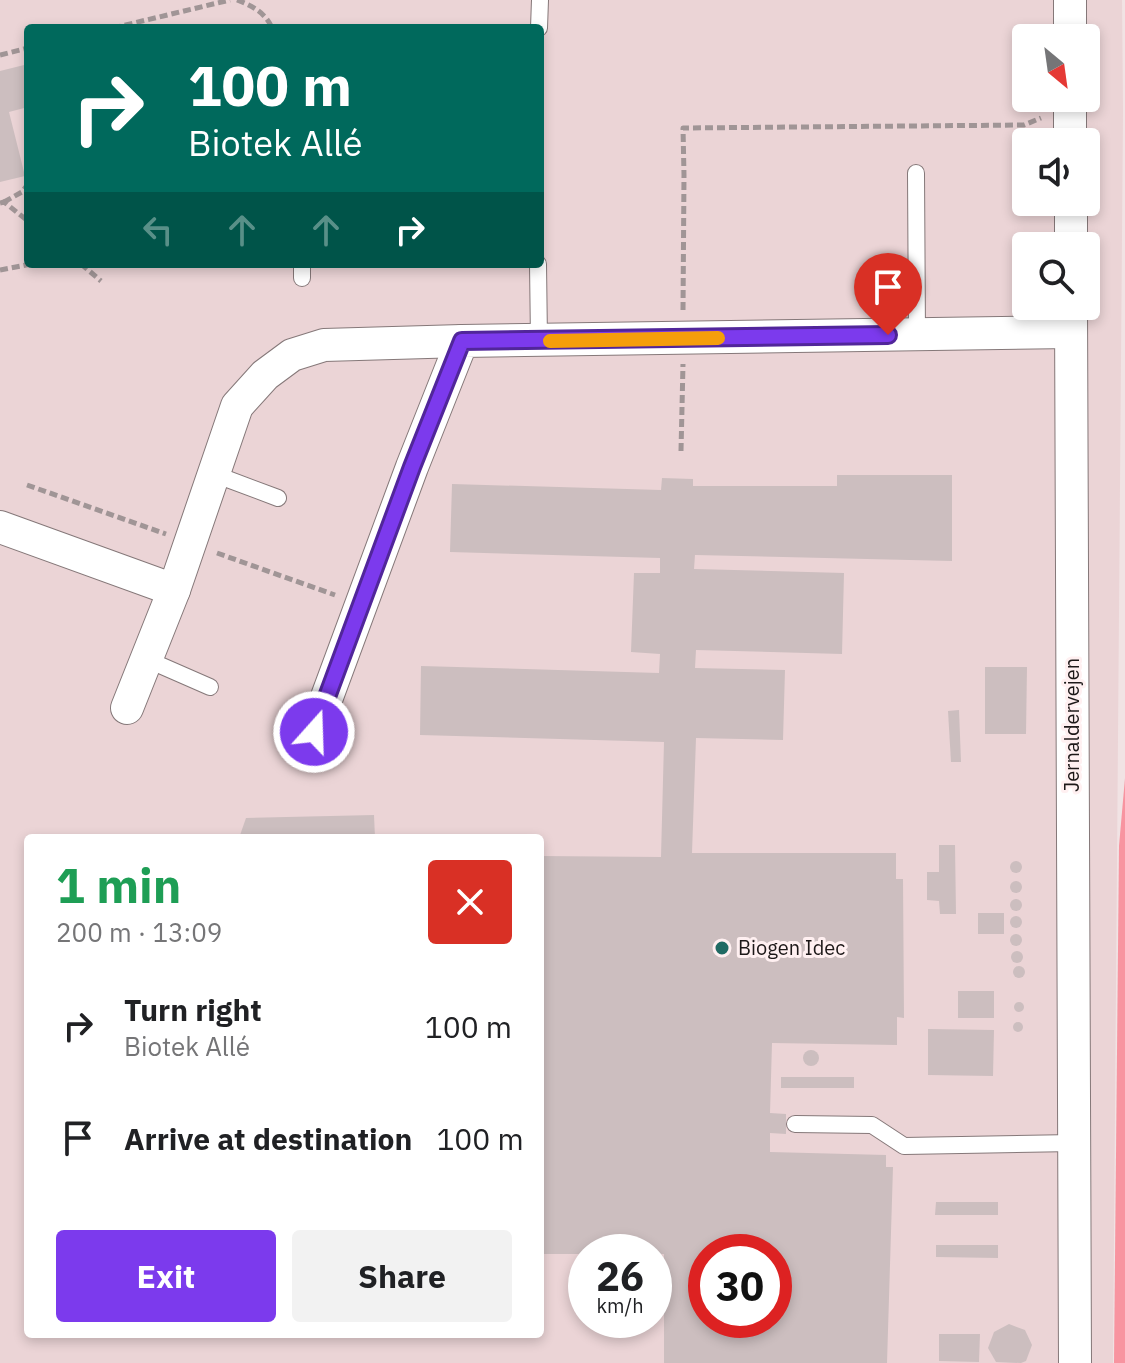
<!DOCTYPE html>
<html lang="en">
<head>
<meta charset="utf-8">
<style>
	body { margin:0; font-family:"IBM Plex Sans",sans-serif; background:#f2f2f2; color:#202124; height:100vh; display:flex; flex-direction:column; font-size:30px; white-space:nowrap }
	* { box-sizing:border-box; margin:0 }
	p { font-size:26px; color:#757577 }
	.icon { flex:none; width:44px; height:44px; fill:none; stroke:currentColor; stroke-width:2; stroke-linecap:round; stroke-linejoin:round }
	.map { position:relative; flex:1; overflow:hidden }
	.sheet { position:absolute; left:24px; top:834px; width:520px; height:504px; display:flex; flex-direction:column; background:#fff; border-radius:8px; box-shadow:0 4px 12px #0003 }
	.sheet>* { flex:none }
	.banner { position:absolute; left:24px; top:24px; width:520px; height:244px; border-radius:8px; box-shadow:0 4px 12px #0003; background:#00695c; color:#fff; overflow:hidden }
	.needle { width:52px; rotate:151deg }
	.fabs { position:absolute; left:1012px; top:24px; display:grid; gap:16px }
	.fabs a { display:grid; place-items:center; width:88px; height:88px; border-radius:8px; background:#fff; box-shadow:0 4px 12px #0003; font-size:40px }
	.speed { position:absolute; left:568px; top:1234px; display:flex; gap:16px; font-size:40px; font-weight:700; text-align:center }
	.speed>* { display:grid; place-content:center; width:104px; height:104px; border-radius:50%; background:#fff; box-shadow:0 4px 12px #0003; line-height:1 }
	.speed small { font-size:20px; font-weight:400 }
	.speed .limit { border:12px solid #d22; background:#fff; color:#111 }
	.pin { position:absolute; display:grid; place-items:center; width:68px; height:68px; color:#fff; margin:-82px -34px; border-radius:50% 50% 50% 0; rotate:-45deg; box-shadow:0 0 8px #0007 }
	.pin .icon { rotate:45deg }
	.me { position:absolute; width:88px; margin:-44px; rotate:20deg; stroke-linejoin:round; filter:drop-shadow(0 0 6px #0008) }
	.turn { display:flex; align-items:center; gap:28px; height:168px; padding:0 32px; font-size:36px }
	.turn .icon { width:104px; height:104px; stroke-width:2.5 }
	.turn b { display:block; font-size:56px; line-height:68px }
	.lanes { display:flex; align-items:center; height:76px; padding:0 32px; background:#0003; justify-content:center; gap:40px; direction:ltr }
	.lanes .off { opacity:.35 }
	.round { display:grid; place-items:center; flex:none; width:84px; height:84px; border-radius:8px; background:#f2f2f2 }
	.headline { display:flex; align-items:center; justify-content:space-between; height:136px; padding:0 32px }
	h1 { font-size:48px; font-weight:700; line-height:60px; color:#1e9e55 }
	.button { display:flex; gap:16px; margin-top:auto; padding:16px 32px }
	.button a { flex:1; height:92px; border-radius:8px; background:#7c3aed; color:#fff; font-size:32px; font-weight:700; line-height:92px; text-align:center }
	.button a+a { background:#f2f2f2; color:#202124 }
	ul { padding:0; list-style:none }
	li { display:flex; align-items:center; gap:24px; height:112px; padding:0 32px }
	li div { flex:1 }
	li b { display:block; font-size:30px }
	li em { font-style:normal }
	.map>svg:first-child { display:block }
	.built { fill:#ebd4d6; fill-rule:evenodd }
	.green { fill:#f894a0 }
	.building { fill:#ccbebf; fill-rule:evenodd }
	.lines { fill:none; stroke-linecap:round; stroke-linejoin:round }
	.service-casing { stroke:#857879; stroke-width:18 }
	.minor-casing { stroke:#857879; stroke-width:34 }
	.path { stroke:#a09596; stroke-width:5; stroke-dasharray:8 4; stroke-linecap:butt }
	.service { stroke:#fff; stroke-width:16 }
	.minor { stroke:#fff; stroke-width:32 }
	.route-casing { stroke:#51269a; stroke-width:20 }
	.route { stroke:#7c3aed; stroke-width:14 }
	.slow { stroke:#f59e0b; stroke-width:14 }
	.poi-dot { fill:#206a63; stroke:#fff0f1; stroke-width:3 }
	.labels { text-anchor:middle; stroke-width:6; stroke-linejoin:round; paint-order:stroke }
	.street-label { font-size:20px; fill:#1d1818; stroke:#fff0f1 }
	.poi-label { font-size:20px; fill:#1d1818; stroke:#fff0f1; text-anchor:start }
</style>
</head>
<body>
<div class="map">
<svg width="1125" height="1363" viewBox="0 0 1125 1363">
	<rect width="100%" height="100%" fill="#f1e3e4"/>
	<path class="built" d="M0 0H1122L1123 111 1113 1363H0ZM28 28H540V264H28ZM1026 38H1086V98H1026ZM1026 142H1086V202H1026ZM1026 246H1086V306H1026ZM28 838H540V1334H28ZM586 1252H654V1320H586ZM706 1252H774V1320H706Z"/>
	<path class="green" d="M1125 778V1363H1114L1119 846Z"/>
	<g class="building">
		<path d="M28 64V107L9 112 25 176 0 182V71Z"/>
		<path d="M837 475H952V561L695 555 694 569 844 573 842 654 696 650 695 668 785 670 783 740 696 738 692 853H896V879H903L904 1018 897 1017V1045L772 1043 770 1113 786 1114V1134L770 1133V1152L886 1155V1167H893L887 1363H664V1254L586 1252V1254H540V856L661 857 664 742 420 735 421 666 659 673 660 654 631 652 634 573H660V558L450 552 452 484 661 490 662 478 693 479V486H837ZM706 1252H774V1320H706Z"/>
		<path d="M985 667H1027L1026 734H985Z"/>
		<path d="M959 710 961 762H951L948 711Z"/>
		<path d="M374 815 375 838H239L246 818Z"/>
		<path d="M939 845H955L956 914H940L939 901 927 900V872H939Z"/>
		<circle cx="1016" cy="867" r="6"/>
		<circle cx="1016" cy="887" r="6"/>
		<circle cx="1016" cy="905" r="6"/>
		<rect x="978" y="913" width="26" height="21"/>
		<circle cx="1016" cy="922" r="6"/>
		<circle cx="1016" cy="940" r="6"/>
		<circle cx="1017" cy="957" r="6"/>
		<circle cx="1019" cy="972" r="6"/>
		<rect x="958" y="991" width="36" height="27"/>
		<circle cx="1019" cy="1007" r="5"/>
		<circle cx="1018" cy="1027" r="5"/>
		<path d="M928 1029 994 1030 993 1076 928 1075Z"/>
		<circle cx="811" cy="1058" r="8"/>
		<rect x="781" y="1077" width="73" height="11"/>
		<path d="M936 1202H998V1215H935Z"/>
		<path d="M936 1245H998V1258L936 1257Z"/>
		<path d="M1009 1324 1025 1330 1032 1345 1026 1361 1021 1363 996 1362 988 1348 994 1332Z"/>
		<path d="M939 1334H980L979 1362 939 1361Z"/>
	</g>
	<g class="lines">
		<g class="service-casing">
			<g id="service">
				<path d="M539 28 540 0"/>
				<path d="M916 173 917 334"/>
				<path d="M302 264V278"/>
				<path d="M538 264 539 341"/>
				<path d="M214 474 278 498"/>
				<path d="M146 659 210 687"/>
				<path d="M795 1124 872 1125 904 1146 1074 1143"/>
			</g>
		</g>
		<g class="minor-casing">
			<g id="minor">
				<path d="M1070 0V38"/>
				<path d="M1070 98V142"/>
				<path d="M1071 202V246"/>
				<path d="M1071 306 1075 1363"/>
				<path d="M0 527 174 590"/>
				<path d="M127 708 174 590 237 406 265 375 292 355 324 345 462 341"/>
				<path d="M314 732 412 467 462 341 1071 332"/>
			</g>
		</g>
		<g class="path">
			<path d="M237 0C251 5 266 13 272 28"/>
			<path d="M113 28 230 0"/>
			<path d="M0 55 28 48"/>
			<path d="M4 202 22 192 28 184"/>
			<path d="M0 203 4 202 28 221"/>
			<path d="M81 264 101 281"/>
			<path d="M0 270 31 264"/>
			<path d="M683 310 684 175 683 128 1024 125 1041 118"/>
			<path d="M681 451 683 364"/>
			<path d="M27 485 166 534"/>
			<path d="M217 553 335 595"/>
		</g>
		<use href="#service" class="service"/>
		<use href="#minor" class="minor"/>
	</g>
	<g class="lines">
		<g class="route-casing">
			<path id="route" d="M314 732 412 467 462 341 888 335"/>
		</g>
		<use href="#route" class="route"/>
		<path class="slow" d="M550 341 718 338"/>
	</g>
	<circle class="poi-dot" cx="722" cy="948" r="8"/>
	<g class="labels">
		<g class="street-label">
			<text transform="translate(1072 725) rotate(-90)" y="7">Jernaldervejen</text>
		</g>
		<g class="poi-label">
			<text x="738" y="955">Biogen Idec</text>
		</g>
	</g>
</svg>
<div class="fabs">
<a><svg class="needle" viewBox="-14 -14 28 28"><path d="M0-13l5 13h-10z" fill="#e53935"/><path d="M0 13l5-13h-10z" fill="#757577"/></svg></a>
<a><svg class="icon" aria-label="sound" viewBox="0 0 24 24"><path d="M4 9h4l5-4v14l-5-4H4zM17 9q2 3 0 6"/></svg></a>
<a><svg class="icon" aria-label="search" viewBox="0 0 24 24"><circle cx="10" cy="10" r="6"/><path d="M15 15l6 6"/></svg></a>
</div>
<div class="speed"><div>26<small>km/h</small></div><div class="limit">30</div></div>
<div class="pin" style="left:888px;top:335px;background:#d93025"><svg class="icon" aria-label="arrive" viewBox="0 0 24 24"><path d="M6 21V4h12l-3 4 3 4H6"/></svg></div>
<svg class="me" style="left:314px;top:732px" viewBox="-20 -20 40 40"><circle r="17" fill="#7c3aed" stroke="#fff" stroke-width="3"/><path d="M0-11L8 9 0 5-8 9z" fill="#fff"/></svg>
<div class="banner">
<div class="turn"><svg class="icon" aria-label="right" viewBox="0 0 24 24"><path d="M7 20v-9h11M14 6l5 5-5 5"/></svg><div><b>100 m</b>Biotek Allé</div></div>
<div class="lanes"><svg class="icon off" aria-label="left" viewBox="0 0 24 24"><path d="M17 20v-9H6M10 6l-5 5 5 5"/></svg><svg class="icon off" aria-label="ahead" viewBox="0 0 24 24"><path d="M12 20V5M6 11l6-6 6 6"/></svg><svg class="icon off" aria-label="ahead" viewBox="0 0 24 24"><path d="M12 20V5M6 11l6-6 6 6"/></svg><svg class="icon" aria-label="right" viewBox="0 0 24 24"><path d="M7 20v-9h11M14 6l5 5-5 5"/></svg></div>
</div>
<section class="sheet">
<div class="headline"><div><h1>1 min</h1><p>200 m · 13:09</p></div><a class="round" style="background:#d93025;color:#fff"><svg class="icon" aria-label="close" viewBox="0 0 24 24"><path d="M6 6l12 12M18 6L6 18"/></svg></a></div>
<ul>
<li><svg class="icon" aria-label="right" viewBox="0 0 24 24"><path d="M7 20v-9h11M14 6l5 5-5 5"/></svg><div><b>Turn right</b><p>Biotek Allé</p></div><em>100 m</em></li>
<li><svg class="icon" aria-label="arrive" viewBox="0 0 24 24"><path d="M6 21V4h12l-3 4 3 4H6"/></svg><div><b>Arrive at destination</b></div><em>100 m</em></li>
</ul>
<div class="button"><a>Exit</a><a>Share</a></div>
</section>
</div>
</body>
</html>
